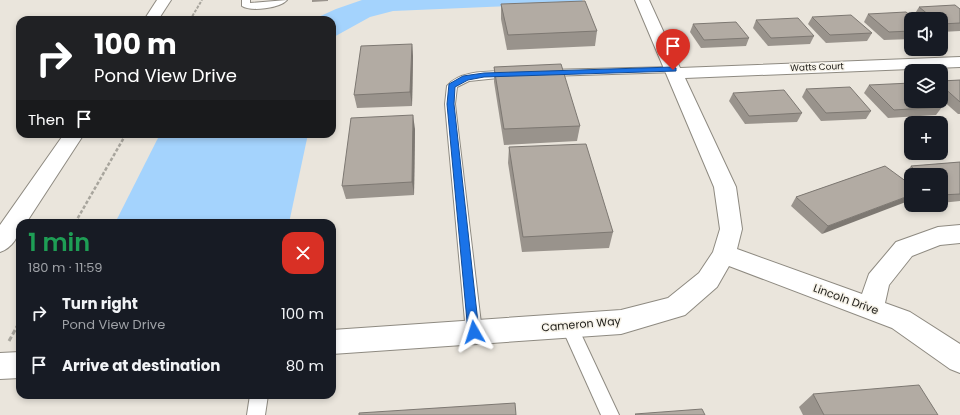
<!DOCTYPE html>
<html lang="en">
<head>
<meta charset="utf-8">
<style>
	body { margin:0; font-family:Poppins,sans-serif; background:#242831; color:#f1f3f6; height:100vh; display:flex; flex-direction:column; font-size:15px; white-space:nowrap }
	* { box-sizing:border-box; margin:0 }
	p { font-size:13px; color:#9ea1a6 }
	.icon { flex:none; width:22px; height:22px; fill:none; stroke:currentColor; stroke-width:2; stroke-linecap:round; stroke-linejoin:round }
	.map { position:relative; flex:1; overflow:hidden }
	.details { position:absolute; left:16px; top:219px; width:320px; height:180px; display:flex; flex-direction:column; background:#171b24; border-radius:12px; box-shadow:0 2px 6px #0003 }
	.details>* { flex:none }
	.banner { position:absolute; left:16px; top:16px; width:320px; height:122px; border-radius:12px; box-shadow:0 2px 6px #0003; background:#202124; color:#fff; overflow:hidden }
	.controls { position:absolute; left:904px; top:12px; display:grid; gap:8px }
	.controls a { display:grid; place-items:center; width:44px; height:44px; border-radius:8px; background:#171b24; box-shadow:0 2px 6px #0003; font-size:20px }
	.pin { position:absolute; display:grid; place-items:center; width:34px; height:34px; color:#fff; margin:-41px -17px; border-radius:50% 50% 50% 0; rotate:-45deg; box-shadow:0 0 4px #0007 }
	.pin .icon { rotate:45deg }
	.me { position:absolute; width:44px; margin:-22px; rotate:354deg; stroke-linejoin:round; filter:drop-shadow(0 0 3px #0008) }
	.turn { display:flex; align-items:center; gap:14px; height:84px; padding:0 12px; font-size:18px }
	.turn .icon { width:52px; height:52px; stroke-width:2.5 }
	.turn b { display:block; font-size:28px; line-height:34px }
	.then { display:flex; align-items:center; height:38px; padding:0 12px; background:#0003; gap:8px; font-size:15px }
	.round { display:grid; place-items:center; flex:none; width:42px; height:42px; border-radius:12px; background:#242831 }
	.headline { display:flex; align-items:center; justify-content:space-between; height:68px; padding:0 12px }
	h1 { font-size:24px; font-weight:600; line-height:30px; color:#1e9e55 }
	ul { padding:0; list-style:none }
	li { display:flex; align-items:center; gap:12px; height:52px; padding:0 12px }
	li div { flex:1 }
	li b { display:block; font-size:15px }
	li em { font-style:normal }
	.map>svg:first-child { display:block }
	.water { fill:#a4d3fd }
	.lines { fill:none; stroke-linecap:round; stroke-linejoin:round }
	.lane-casing { stroke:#8e8a81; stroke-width:2 }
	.street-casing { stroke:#8e8a81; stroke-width:2 }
	.secondary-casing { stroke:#8e8a81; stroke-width:2 }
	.path-far2 { stroke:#a8a59d; stroke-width:2; stroke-dasharray:3 1.5; stroke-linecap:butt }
	.path-far1 { stroke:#a8a59d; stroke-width:2.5; stroke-dasharray:3.5 2; stroke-linecap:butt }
	.path { stroke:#a8a59d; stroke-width:3; stroke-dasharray:5 2.5; stroke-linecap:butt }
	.lane { fill:#fff; fill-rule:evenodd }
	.street { fill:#fff; fill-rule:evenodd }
	.secondary { fill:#fff; fill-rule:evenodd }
	.wall { fill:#99938c }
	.shaded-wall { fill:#7d7872 }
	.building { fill:#b2aba3; stroke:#7d7872 }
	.route { fill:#1a73e8; stroke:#114b97 }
	.labels { text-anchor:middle; stroke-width:3; stroke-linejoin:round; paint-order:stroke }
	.far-street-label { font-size:9px; fill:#1c1b17; stroke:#f7f3e9 }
	.street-label { font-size:11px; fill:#1c1b17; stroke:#f7f3e9 }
</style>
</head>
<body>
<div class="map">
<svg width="960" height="415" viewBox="0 0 960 415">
	<rect width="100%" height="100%" fill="#eae5dc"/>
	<g class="water">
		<path d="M362 0H582L584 3 393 11 370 17 332 38V20H241L314 19 336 9Z"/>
		<path d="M160 134H308L289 223H115Z"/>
	</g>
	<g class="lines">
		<g class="lane-casing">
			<g id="lane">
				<path d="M242 0H250V3L287 0C280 8 251 12 242 6Z"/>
				<path d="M673 67 677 68 678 70 677 72 547 76 542 73 547 70Z"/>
				<path d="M512 71 517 74 516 76 469 81 457 87 455 104 482 332 480 337 474 339 468 337 466 332 445 104 447 86C461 69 492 72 512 71Z"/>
				<path d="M569 319 575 321 619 415H601L561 326 563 321Z"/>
				<path d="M250 395H268L265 415H247Z"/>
			</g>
		</g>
		<g class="street-casing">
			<g id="street">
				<path d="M635 0H649L680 68 960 57V67L685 78 736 187 742 229 737 249 862 294 869 274 896 242 938 227 960 225V243L940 245 912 256 889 285 885 303 910 312 960 344V373L950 369 892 328 729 266 717 287 685 315 621 334 332 354V330L621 310 668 298 699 273 713 252 720 229 714 187Z"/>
				<path d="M20 352V378L0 379V353Z"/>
			</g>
		</g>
		<g class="secondary-casing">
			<g id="secondary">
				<path d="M157 0H171L158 20H144Z"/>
				<path d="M64 134H84L26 223H20C20 236 12 248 0 252V225Z"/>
			</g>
		</g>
		<path class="path-far2" d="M190 20 202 0"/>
		<path class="path-far1" d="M75 223 126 134"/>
		<path class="path" d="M9 341 20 321"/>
		<use href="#lane" class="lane"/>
		<use href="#street" class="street"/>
		<use href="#secondary" class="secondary"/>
	</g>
	<g class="wall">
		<path d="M312 0H328V1L312 2Z"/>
		<path d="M501 4 597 31 595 46 507 50 501 19Z"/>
		<path d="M919 7 960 9V31L941 32V19H919L914 15Z"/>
		<path d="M868 14 911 19V39L884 40 864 22Z"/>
		<path d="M812 17 872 33 867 41 826 43 808 24Z"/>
		<path d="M756 20 814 36 810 44 768 46 753 28Z"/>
		<path d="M693 24 749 38 746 46 701 48 690 32Z"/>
		<path d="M412 44 413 57 412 106 357 108 354 95Z"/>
		<path d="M494 67 580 126 577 141 504 145 494 82Z"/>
		<path d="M960 80V114H958L941 99V81Z"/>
		<path d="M869 85 942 107 936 115 888 118 864 93Z"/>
		<path d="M806 89 871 111 866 119 821 121 802 97Z"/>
		<path d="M733 93 802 113 797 122 745 124 729 101Z"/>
		<path d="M415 129 414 195 346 199 342 186Z"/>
		<path d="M509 147 613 232 609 248 522 252 508 163Z"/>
		<path d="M960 162V201L941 203V175H911V182L904 175 911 166Z"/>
		<path d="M885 166 822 234 791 206 796 197Z"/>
		<path d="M813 394 938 415H803L799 407Z"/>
	</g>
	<g class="shaded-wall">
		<path d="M412 44 413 57 412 106 410 92Z"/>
		<path d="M413 115 415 129 414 195 412 182Z"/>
		<path d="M911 195V200L822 234 828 226Z"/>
	</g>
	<g class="building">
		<path d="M585 1 597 31 508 35 501 4Z"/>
		<path d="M955 5 960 9V23L941 24V19H934L919 7Z"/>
		<path d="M906 12 915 19H911V31L889 32 868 14Z"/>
		<path d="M851 15 872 33 830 35 812 17Z"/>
		<path d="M798 18 814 36 771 38 756 20Z"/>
		<path d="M736 22 749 38 704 40 693 24Z"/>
		<path d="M412 44 410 92 354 95 361 46Z"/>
		<path d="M561 64 580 126 504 129 494 67Z"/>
		<path d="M960 80V102L941 85V81Z"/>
		<path d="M911 83V101H935L942 107 894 110 869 85Z"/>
		<path d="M850 87 871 111 826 113 806 89Z"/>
		<path d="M784 90 802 113 749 116 733 93Z"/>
		<path d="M413 115 412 182 342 186 351 118Z"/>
		<path d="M586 144 613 232 523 237 509 147Z"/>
		<path d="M960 162V194L941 195V175H919L911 166Z"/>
		<path d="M885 166 911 185V195L828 226 796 197Z"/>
		<path d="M919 385 938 415H824L813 394Z"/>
		<path d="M515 403 516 415H359V413Z"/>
		<path d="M702 409 705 415H636L635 414Z"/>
	</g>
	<path class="route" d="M673 67 676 68V71L484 77 468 80 455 87 454 104 479 332 477 336 474 337 470 336 468 332 447 104 449 84 463 76 484 73Z"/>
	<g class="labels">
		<g class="far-street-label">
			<text transform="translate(817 67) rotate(-2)" y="3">Watts Court</text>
		</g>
		<g class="street-label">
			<text transform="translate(846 299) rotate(20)" y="4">Lincoln Drive</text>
			<text transform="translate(581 324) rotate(-5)" y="4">Cameron Way</text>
		</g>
	</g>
</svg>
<div class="controls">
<a><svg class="icon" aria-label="sound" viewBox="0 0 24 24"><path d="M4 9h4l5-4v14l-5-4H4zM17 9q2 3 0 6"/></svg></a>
<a><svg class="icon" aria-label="layers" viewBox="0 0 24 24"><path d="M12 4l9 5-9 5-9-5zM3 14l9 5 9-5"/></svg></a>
<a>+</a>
<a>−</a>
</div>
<div class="pin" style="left:673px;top:70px;background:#d93025"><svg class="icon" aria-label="arrive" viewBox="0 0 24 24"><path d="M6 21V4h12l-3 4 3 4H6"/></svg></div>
<svg class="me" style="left:474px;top:332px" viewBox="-20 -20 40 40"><path d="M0-17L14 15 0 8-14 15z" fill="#1a73e8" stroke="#fff" stroke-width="4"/></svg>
<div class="banner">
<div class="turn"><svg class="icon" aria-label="right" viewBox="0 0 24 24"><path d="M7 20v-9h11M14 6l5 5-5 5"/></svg><div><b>100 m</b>Pond View Drive</div></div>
<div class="then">Then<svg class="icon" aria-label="arrive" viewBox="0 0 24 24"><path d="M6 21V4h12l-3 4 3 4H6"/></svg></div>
</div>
<section class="details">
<div class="headline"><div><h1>1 min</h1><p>180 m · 11:59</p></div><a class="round" style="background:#d93025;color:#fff"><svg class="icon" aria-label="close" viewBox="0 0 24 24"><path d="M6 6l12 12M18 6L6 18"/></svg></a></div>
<ul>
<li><svg class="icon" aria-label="right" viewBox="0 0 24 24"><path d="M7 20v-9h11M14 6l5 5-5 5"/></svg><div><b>Turn right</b><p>Pond View Drive</p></div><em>100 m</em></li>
<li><svg class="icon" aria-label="arrive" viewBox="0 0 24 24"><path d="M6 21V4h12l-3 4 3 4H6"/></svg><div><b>Arrive at destination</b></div><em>80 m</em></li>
</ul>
</section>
</div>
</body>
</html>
